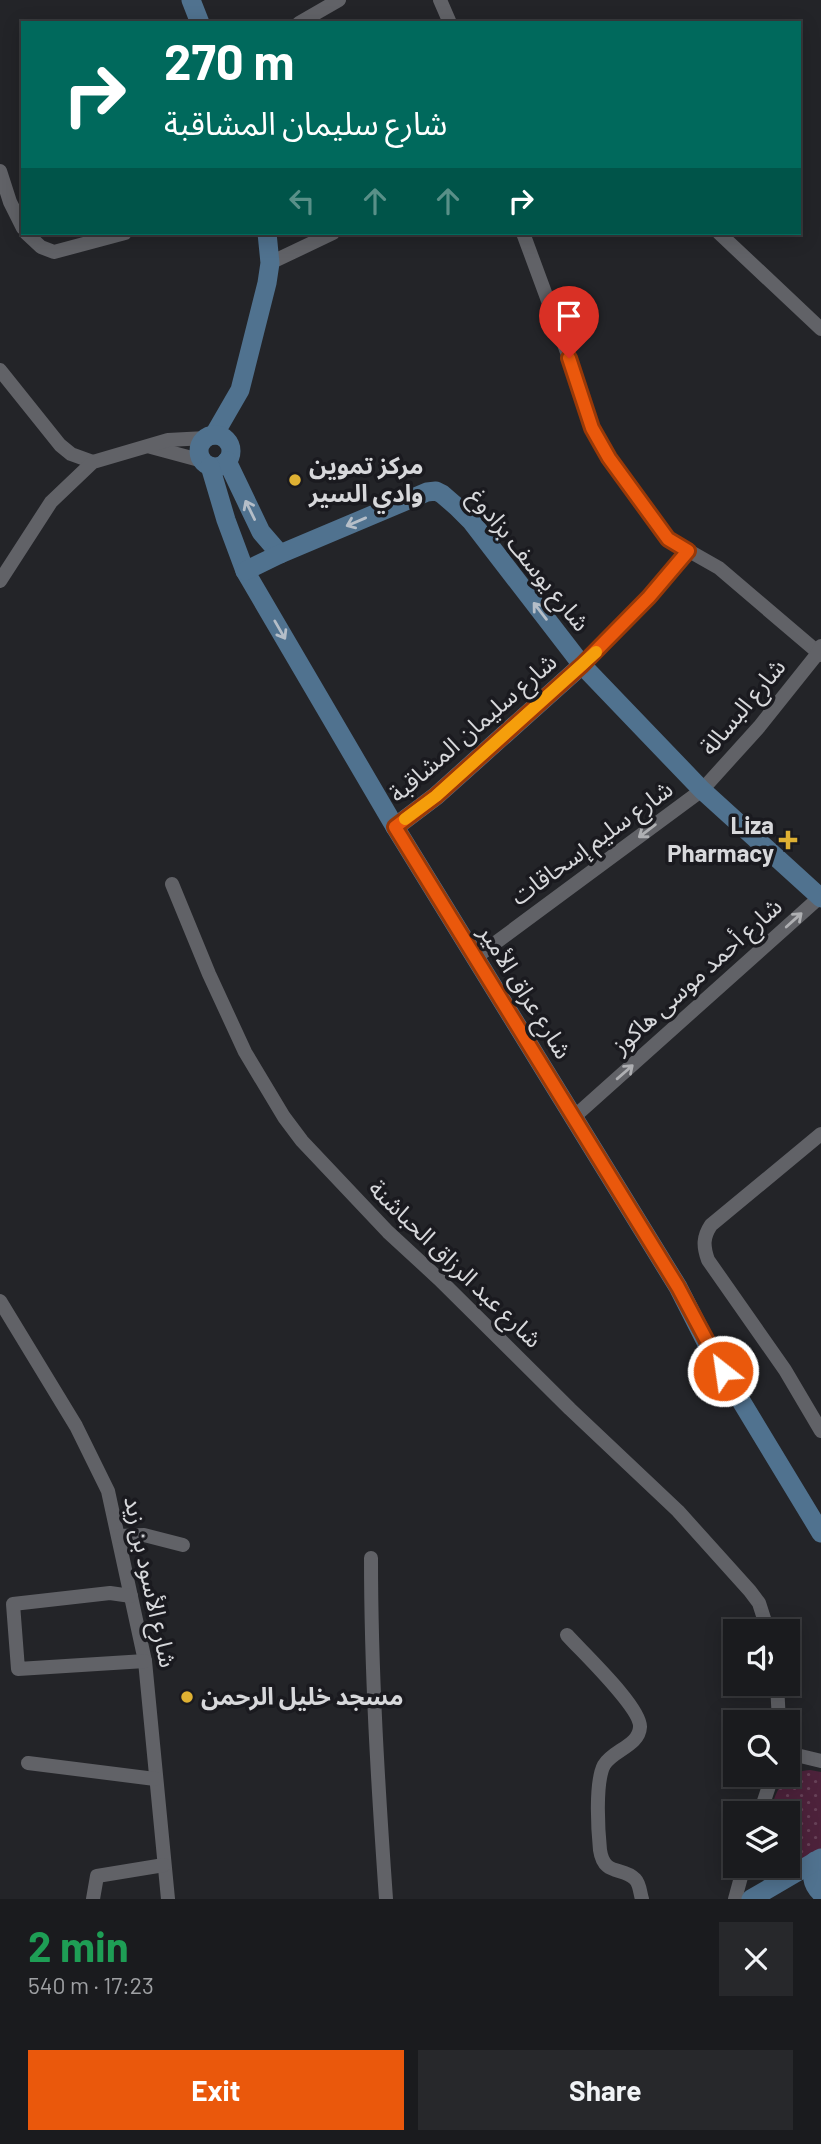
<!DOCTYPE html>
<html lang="en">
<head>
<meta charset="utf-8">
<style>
	body { margin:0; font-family:Barlow,"Noto Sans Arabic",sans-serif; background:#27282b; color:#f1f3f6; height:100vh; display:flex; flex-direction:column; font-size:26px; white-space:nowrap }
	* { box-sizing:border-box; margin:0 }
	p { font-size:23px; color:#9fa1a4 }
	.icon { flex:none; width:38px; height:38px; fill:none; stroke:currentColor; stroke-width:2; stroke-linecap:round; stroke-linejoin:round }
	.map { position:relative; height:1899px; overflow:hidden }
	.panel { display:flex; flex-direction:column; background:#1a1b1e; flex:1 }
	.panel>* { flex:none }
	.top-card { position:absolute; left:21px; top:21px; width:780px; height:214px; border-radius:0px; box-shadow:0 4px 18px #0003,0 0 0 2px #38393c; background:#00695c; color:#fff; overflow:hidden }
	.fabs { position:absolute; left:723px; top:1619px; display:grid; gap:14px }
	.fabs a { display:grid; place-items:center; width:77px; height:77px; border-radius:0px; background:#1a1b1e; box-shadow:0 4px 18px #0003,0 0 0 2px #38393c; font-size:35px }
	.pin { position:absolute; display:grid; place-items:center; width:60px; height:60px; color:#fff; margin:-72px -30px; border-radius:50% 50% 50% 0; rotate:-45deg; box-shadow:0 0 7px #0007 }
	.pin .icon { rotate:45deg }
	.me { position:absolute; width:77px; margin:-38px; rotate:330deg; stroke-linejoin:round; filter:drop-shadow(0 0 5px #0008) }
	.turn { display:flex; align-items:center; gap:24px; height:147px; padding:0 28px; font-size:32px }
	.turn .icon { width:91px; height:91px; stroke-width:2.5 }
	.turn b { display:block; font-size:49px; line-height:60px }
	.lanes { display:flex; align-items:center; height:66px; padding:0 28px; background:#0003; justify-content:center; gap:35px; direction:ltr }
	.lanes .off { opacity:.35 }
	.round { display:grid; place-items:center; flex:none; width:74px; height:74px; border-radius:0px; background:#27282b }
	.headline { display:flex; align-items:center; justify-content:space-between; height:119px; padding:0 28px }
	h1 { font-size:42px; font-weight:700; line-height:52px; color:#1e9e55 }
	.primary-button { display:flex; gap:14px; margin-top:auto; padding:14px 28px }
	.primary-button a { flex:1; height:80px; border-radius:0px; background:#ea580c; color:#fff; font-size:28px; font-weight:700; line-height:80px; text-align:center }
	.primary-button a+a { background:#27282b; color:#f1f3f6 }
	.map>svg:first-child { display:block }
	.park { fill:url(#park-dots) }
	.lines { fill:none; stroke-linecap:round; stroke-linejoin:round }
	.minor { stroke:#616267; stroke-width:14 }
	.secondary { stroke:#50728f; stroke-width:19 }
	.oneway { stroke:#b5bec8 }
	.oneway2 { stroke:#aeafb2 }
	.route-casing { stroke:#983908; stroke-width:18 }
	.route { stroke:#ea580c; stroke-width:12 }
	.slow { stroke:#f59e0b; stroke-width:12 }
	.poi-dot { fill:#dfb133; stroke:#1a1a1f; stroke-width:2.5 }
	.labels { text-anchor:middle; stroke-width:7; stroke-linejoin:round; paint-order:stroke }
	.poi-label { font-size:24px; font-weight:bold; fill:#d7d8db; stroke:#1a1a1f; text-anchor:start }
	.street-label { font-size:24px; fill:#d7d8db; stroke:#1a1a1f }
</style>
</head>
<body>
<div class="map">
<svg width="821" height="1899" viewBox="0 0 821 1899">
	<defs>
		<pattern id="park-dots" width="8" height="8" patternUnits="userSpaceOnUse" patternTransform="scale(1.75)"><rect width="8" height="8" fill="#4d223b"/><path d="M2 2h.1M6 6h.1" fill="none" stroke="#664157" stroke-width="1.8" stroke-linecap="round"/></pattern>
	</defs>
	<rect width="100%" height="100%" fill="#232428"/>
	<path class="park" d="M810 1770 821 1772V1854L776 1876 764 1874 755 1866H788V1813H769C778 1789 781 1772 810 1770Z"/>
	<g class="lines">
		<g class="minor">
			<path d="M440 0 450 23"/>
			<path d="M299 23 339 0"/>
			<path d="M0 171 10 202 23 228"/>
			<path d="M26 233 41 247 54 252 125 233"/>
			<path d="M523 233 578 382 592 428 618 472 668 539 719 568 821 655"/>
			<path d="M719 233 821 329"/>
			<path d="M270 263 333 233"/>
			<path d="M0 370 60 445 71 454 93 462"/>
			<path d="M151 447 203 461"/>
			<path d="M0 581 51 502 93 462 168 440 206 438"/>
			<path d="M582 665 649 597 688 551"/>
			<path d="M172 884 209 974 245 1052 284 1117 302 1141 388 1232 439 1279 570 1409 678 1511 750 1591 759 1603 768 1631"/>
			<path d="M475 958 702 790 759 727 818 653 821 646"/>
			<path d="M574 1117 821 896"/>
			<path d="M821 1134 711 1225C703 1237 703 1246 708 1260L785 1370 821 1431"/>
			<path d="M0 1301 76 1426 108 1491 145 1661 168 1899"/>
			<path d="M119 1536 144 1535 183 1545"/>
			<path d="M371 1558C371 1672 378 1785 386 1899"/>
			<path d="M131 1596 110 1593 13 1604 18 1669 145 1661"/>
			<path d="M567 1635C582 1652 641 1707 640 1727 639 1746 613 1750 604 1765 595 1782 598 1830 600 1850 604 1877 623 1866 635 1879 640 1884 640 1893 642 1899"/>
			<path d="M777 1684 779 1722"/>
			<path d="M788 1753 821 1761"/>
			<path d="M28 1763 155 1779"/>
			<path d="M760 1813 773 1774"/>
			<path d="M93 1899 97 1876 164 1865"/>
			<path d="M735 1899 744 1866"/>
		</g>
		<g class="secondary">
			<path d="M191 0 200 23"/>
			<path d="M214 435 240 390 267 283 270 263 267 233"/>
			<circle cx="215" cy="451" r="16"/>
			<path d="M227 461 261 532 280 554"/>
			<path d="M210 466 226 520 245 571 395 827 678 1287 709 1348 821 1533"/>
			<path d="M245 571 280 554 427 492 436 491 442 494 457 507 471 521 582 665 702 790 821 898"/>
			<path d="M395 827 436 796 582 665"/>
			<path d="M815 1861C811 1874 811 1884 821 1893"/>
			<path d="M751 1899 821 1858"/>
		</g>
	</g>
	<defs><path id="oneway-shaft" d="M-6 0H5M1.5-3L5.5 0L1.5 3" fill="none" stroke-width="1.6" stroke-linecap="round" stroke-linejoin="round" transform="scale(1.75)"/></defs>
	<g class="oneway">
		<use href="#oneway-shaft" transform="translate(250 510) rotate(-116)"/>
		<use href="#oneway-shaft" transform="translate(356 522) rotate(157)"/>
		<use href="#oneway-shaft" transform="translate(540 611) rotate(-128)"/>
		<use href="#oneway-shaft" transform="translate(280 630) rotate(60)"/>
	</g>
	<g class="oneway2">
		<use href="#oneway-shaft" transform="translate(647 831) rotate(143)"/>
		<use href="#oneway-shaft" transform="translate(794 920) rotate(-42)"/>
		<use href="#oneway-shaft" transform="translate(625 1072) rotate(-41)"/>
	</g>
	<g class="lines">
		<g class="route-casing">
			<path id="route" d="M569 358 592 428 609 458 668 539 688 551 649 597 582 665 436 796 395 827 678 1287 723 1371"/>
		</g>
		<use href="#route" class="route"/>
		<path class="slow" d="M405 819 436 796 596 652"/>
	</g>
	<g class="poi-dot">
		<circle cx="295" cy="480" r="7"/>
		<path d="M784.5 829.5h7v7h7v7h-7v7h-7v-7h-7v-7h7z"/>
		<circle cx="187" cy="1697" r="7"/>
	</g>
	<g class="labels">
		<g class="poi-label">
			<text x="309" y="474">مركز تموين<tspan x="309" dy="28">وادي السير</tspan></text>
			<text x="774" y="834" text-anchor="end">Liza<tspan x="774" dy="28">Pharmacy</tspan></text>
			<text x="201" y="1705">مسجد خليل الرحمن</text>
		</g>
		<g class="street-label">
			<text transform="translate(529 560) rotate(51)" y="8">شارع يوسف بزادوغ</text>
			<text transform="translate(743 707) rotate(-50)" y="8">شارع البسالة</text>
			<text transform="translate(473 728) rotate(-41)" y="8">شارع سليمان المشاقبة</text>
			<text transform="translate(592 843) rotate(-36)" y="8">شارع سليم إسحاقات</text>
			<text transform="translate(697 976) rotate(-42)" y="8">شارع أحمد موسى هاكوز</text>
			<text transform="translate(525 992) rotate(58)" y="8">شارع عراق الأمير</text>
			<text transform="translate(455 1264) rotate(44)" y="8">شارع عبد الرزاق الحباشنة</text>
			<text transform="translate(150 1582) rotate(78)" y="8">شارع الأسود بن زيد</text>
		</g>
	</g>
</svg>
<div class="fabs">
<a><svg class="icon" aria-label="sound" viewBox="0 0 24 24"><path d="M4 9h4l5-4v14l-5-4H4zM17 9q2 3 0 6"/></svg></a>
<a><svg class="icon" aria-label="search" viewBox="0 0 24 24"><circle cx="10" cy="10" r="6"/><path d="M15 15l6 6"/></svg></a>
<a><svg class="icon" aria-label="layers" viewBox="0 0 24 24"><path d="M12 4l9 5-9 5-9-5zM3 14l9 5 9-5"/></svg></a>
</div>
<div class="pin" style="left:569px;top:358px;background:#d93025"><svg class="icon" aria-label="arrive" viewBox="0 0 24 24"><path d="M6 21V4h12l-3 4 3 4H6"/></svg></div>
<svg class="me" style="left:723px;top:1371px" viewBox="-20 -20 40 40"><circle r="17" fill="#ea580c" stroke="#fff" stroke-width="3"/><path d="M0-11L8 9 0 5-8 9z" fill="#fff"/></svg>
<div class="top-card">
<div class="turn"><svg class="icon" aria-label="right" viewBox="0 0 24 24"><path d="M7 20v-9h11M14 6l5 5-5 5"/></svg><div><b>270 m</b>شارع سليمان المشاقبة</div></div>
<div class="lanes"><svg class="icon off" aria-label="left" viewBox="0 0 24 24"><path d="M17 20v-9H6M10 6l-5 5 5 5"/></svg><svg class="icon off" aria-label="ahead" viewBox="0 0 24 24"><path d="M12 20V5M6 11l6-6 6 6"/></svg><svg class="icon off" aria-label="ahead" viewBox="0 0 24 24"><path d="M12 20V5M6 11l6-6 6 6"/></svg><svg class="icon" aria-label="right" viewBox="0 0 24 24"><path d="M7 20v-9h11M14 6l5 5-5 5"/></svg></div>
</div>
</div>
<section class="panel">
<div class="headline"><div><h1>2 min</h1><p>540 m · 17:23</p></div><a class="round"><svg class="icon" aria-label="close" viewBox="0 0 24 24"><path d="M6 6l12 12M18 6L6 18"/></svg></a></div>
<div class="primary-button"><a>Exit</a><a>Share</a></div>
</section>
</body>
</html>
